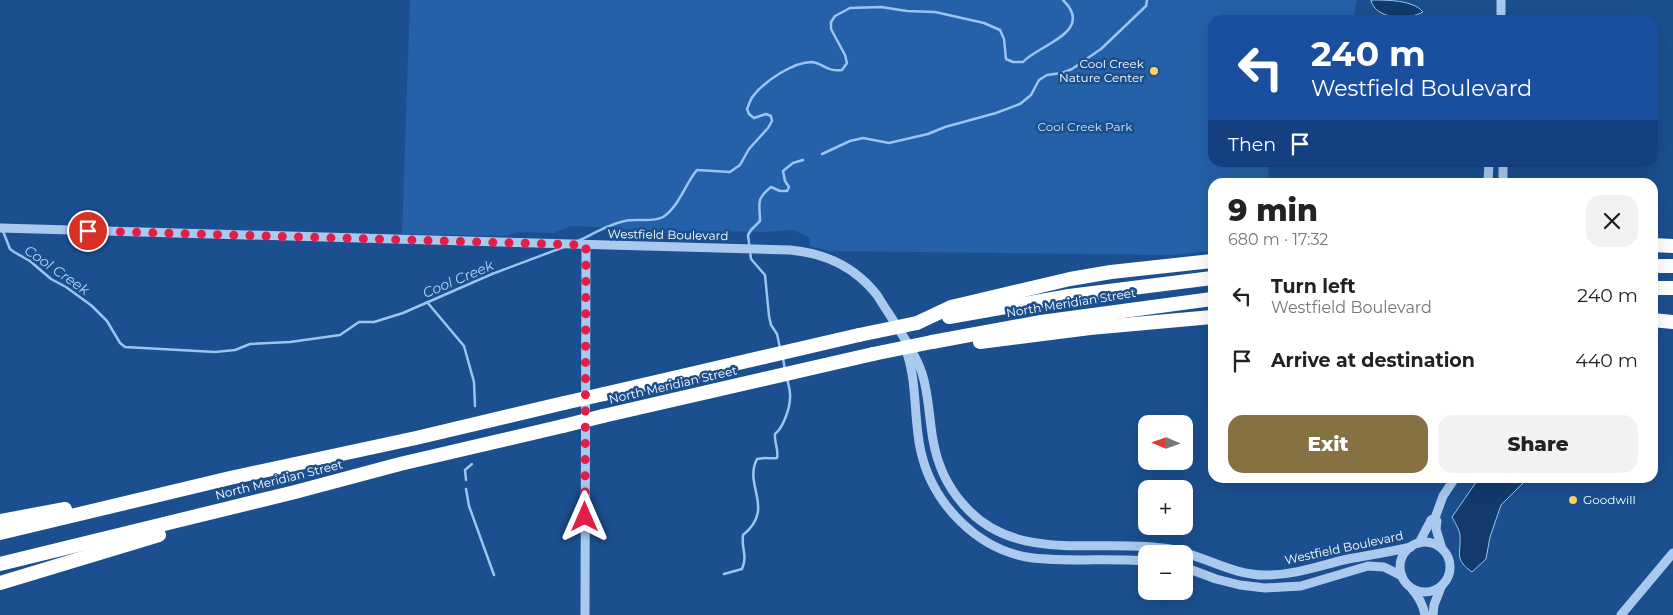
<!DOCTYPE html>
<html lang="en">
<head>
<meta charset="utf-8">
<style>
	body { margin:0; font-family:Montserrat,sans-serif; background:#f2f2f2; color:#222; height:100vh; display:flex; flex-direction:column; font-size:19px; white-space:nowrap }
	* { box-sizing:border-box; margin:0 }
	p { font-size:16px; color:#767676 }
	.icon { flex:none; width:28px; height:28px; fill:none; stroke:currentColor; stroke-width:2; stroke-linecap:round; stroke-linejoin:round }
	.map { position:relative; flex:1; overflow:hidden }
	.details { position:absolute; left:1208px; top:178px; width:450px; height:305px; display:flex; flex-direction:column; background:#fff; border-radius:15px; box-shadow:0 5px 20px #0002 }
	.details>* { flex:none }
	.top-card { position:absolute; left:1208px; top:15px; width:450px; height:152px; border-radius:15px; box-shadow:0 5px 20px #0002; background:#1a4fa0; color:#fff; overflow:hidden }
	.needle { width:32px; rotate:272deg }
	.tools { position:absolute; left:1138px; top:415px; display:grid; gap:10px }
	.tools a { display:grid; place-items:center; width:55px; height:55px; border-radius:10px; background:#fff; box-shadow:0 5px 20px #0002; font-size:25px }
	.pin { position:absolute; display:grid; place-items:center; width:42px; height:42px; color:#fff; margin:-21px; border:2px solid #fff; border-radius:50%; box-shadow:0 1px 5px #0007 }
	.me { position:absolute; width:55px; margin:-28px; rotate:0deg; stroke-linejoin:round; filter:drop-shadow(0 0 4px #0008) }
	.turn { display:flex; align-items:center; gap:18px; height:105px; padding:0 20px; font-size:22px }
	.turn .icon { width:65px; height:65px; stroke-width:2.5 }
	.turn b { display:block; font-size:35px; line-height:42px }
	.then { display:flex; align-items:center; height:48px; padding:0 20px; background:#0003; gap:10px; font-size:19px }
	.round { display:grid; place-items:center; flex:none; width:52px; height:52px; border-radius:15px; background:#f2f2f2 }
	.headline { display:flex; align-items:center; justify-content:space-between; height:85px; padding:0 20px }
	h1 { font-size:30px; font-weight:800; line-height:38px }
	.primary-button { display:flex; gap:10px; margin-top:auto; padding:10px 20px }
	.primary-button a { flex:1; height:58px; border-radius:15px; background:#857141; color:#fff; font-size:20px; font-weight:800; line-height:58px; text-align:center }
	.primary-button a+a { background:#f2f2f2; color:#222 }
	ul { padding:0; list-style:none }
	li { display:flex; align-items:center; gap:15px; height:65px; padding:0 20px }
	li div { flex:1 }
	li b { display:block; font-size:19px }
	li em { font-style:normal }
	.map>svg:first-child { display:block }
	.green { fill:#2461a8 }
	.water { fill:#123a6d; stroke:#9cc4f0 }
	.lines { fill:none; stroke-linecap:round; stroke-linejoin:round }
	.stream { stroke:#9cc4f0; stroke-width:2.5 }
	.minor { stroke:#a9c9ee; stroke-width:9 }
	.highway { stroke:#fff; stroke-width:14 }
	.highway-bridge { stroke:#fff; stroke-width:14 }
	.route { stroke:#e11d48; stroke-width:9; stroke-dasharray:0 16.2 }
	.poi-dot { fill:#ffd166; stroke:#1b4f8f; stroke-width:2 }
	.labels { text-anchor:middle; stroke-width:5; stroke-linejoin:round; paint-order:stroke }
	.poi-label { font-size:12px; fill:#fff; stroke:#1b4f8f; text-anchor:end }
	.park-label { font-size:12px; fill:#cfe3fa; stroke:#1b4f8f }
	.street-label { font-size:12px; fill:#fff; stroke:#1b4f8f }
	.water-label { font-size:14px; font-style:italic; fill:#b5d3f5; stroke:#1b4f8f }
</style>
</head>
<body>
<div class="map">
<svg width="1673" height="615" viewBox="0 0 1673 615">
	<rect width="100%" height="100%" fill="#1b4f8f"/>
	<path class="green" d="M410 0H1357L1353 20H1212V162L1269 163 1268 182H1212V251L1174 255 829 251 810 246V238L794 230 761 232 726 231 708 238 645 235 621 228 571 226 553 233 520 232 504 236 402 234Z"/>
	<g class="water">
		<path d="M1371 0C1388 0 1413 0 1423 12 1409 20 1375 20 1371 0Z"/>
		<path d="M1479 478H1528L1501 505 1490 537 1486 559 1472 572C1454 559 1461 555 1460 536 1460 530 1455 523 1452 517Z"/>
	</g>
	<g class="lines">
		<g class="stream">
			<path d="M822 154 850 141 863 138 889 143 928 134 945 127 996 113 1020 104 1031 95 1039 80 1047 75 1062 73 1072 69 1101 49 1146 6 1147 0"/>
			<path d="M3 231 10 249 14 252 30 261 51 279 66 287 92 306 107 321 120 343 125 347 215 352 235 350 250 344 290 342 340 335 359 322H374L403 313 492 274 564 247"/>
			<path d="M578 241C593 234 609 224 625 221 636 218 652 223 663 217 679 207 685 184 697 170L730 172 740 165 749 149 768 128 772 121 771 116 766 114 754 118 749 114 747 109C749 105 750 99 754 95 765 81 793 62 812 62 823 63 826 72 842 70L847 63 845 55 831 29V22L835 16 850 8 881 7 907 11 935 12 984 23 1000 30 1004 39 1006 59 1013 62H1023C1038 45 1096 32 1063 0"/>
			<path d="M427 302 464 346 474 382 475 406"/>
			<path d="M780 348 777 334 771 325 769 316 765 275 751 259 748 235 751 230 760 221C760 203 755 200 771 187L780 191H787L789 187 785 181 783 171 793 163 803 160"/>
			<path d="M783 358 785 370"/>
			<path d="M466 480 465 470 472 464"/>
			<path d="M466 489 469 506 494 575"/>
			<path d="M724 574 742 569C748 555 741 549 743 535 776 508 743 486 757 459 764 457 770 459 777 458 779 449 774 443 775 434 783 428 790 408 790 398 791 391 788 384 787 378"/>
		</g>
		<g class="minor">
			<path d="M1501 20V0"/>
			<path d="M1488 182 1489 162"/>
			<path d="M1503 182V162"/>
			<path d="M0 228 790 250C825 253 855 267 877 295 891 318 913 348 922 373 929 395 929 418 933 440 937 463 947 486 963 504 1015 566 1100 537 1170 549 1203 555 1233 576 1267 575 1296 575 1321 565 1348 559 1369 555 1390 552 1411 547"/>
			<path d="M905 348C918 380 913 418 921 452 933 504 978 551 1033 558 1070 562 1109 558 1146 561"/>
			<circle cx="1425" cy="567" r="25"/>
			<path d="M1419 543 1431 520 1435 518"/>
			<path d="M1442 549 1436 529 1437 521 1435 518 1443 496 1455 478"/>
			<path d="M1184 567 1216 579 1240 585 1265 588 1301 586 1368 566 1384 567 1402 576"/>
			<path d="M1412 589C1419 597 1423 604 1425 615"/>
			<path d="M585 615 586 245"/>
			<path d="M1433 615 1434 605 1441 587"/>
			<path d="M1621 615 1673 553"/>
		</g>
		<g class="highway">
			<path d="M1652 245 1673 246"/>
			<path d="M1652 266H1673"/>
			<path d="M1652 288H1673"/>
			<path d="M949 317 1069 296 1212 278"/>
			<path d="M1652 320 1673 322"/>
			<path d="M917 323 951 307 1070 279 1111 272 1212 261"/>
			<path d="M932 342 1041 322 1212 299"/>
			<path d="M980 342 1090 328 1212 317"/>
			<path d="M604 394 859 335"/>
			<path d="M603 416 873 354"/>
			<path d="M0 521 65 509"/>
			<path d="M0 533 230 478 416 438 564 403"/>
			<path d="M0 564 295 492 400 464 563 426"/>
			<path d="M0 583 159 535"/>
		</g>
		<g class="highway-bridge">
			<path d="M859 335 917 323"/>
			<path d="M873 354 932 342"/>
			<path d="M564 403 604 394"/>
			<path d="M563 426 603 416"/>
		</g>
	</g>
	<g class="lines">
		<path class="route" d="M88 231 586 245 585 517"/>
	</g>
	<g class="poi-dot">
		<circle cx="1154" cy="71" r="5"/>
		<circle cx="1573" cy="500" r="5"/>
	</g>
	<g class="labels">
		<g class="poi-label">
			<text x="1144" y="68">Cool Creek<tspan x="1144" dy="14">Nature Center</tspan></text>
			<text x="1583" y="504" text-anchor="start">Goodwill</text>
		</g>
		<g class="park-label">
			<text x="1085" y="131">Cool Creek Park</text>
		</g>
		<g class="street-label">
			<text transform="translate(668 235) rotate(1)" y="4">Westfield Boulevard</text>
			<text transform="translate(1071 303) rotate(-9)" y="4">North Meridian Street</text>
			<text transform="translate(673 385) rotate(-13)" y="4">North Meridian Street</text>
			<text transform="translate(279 480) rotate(-14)" y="4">North Meridian Street</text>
			<text transform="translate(1344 548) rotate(-12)" y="4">Westfield Boulevard</text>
		</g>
		<g class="water-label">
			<text transform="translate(57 270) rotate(35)" y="5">Cool Creek</text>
			<text transform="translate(458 279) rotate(-23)" y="5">Cool Creek</text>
		</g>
	</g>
</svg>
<div class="tools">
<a><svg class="needle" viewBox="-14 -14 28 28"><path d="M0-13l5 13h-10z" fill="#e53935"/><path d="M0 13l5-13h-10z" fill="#767676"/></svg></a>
<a>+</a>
<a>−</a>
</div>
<div class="pin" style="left:88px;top:231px;background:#d93025"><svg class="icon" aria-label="arrive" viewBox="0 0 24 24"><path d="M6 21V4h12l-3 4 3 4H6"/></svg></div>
<svg class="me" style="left:585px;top:517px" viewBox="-20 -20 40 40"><path d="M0-17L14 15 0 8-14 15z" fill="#e11d48" stroke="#fff" stroke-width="4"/></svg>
<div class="top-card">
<div class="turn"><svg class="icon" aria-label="left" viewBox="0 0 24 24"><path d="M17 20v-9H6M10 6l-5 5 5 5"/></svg><div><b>240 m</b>Westfield Boulevard</div></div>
<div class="then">Then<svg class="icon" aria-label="arrive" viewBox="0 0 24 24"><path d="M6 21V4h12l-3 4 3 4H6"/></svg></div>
</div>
<section class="details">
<div class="headline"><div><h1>9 min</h1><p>680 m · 17:32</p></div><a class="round"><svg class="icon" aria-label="close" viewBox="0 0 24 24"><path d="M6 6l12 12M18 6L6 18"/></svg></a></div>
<ul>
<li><svg class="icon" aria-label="left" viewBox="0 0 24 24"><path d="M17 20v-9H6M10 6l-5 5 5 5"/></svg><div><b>Turn left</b><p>Westfield Boulevard</p></div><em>240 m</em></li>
<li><svg class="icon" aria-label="arrive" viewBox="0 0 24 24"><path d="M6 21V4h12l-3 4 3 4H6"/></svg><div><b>Arrive at destination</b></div><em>440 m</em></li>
</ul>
<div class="primary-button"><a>Exit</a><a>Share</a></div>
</section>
</div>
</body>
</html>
